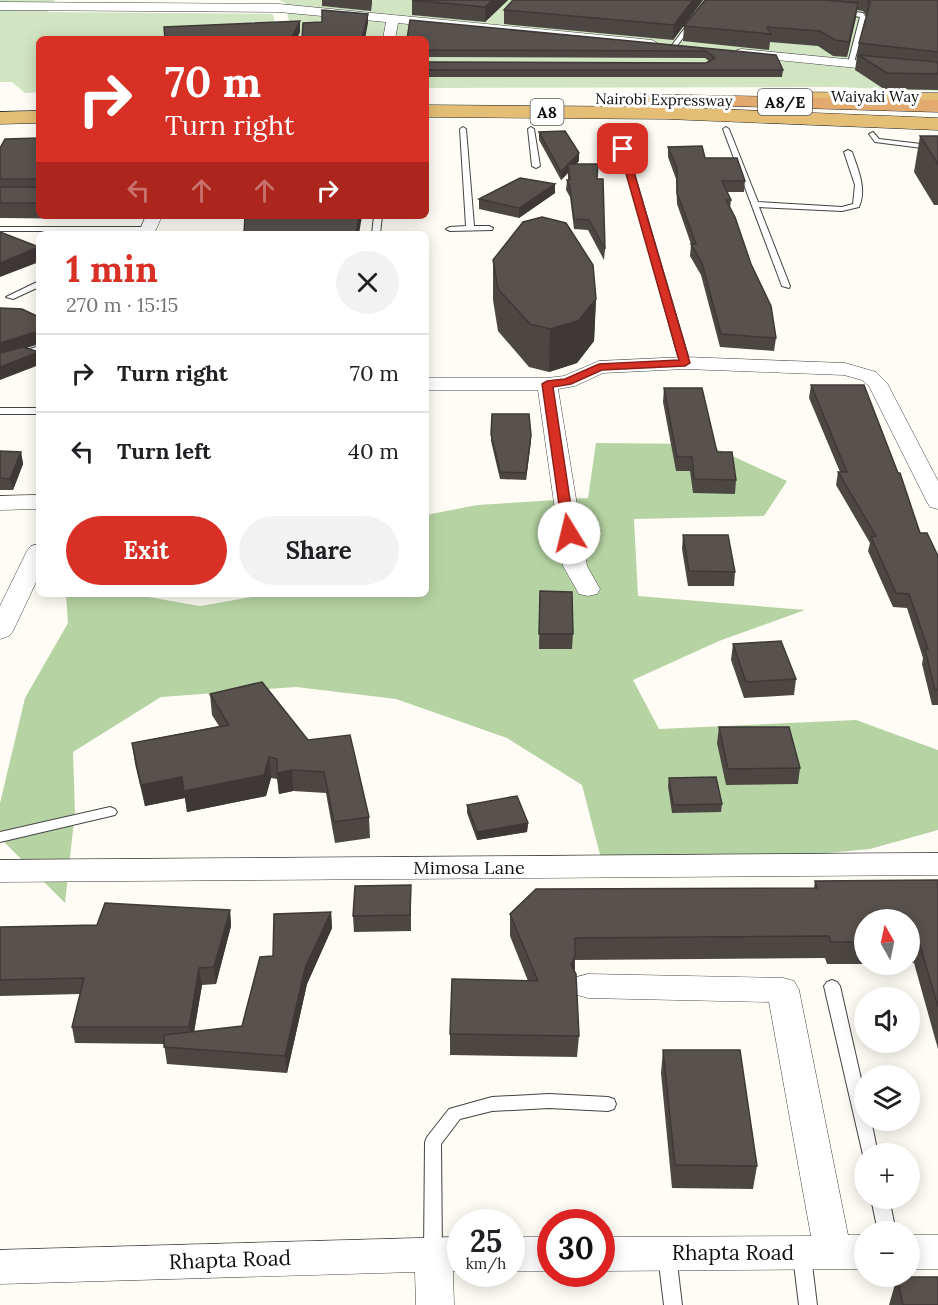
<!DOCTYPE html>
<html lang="en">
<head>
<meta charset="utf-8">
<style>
	body { margin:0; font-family:Lora,serif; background:#f2f2f2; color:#202124; height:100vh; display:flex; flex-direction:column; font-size:22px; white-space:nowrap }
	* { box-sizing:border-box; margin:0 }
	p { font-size:20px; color:#757577 }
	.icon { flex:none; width:33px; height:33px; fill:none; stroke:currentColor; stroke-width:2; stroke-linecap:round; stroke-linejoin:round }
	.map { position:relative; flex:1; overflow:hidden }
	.details { position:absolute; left:36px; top:231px; width:393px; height:366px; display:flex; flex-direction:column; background:#fff; border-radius:9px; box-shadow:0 3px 15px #0003 }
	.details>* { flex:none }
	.guide { position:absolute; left:36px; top:36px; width:393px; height:183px; border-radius:9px; box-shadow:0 3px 15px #0003; background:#d93025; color:#fff; overflow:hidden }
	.needle { width:39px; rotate:351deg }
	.tools { position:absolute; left:854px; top:909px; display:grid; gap:12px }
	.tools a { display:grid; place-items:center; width:66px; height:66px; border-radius:50%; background:#fff; box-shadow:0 3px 15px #0003; font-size:30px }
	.speed { position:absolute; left:447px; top:1209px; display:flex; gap:12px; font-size:30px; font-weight:700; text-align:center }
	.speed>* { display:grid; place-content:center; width:78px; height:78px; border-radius:50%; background:#fff; box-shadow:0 3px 15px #0003; line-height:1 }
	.speed small { font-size:15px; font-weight:400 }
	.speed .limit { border:9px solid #d22; background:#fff; color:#111 }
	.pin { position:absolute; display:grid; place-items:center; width:51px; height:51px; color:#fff; margin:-26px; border-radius:12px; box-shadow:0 3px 9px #0006 }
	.me { position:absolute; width:66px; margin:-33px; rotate:351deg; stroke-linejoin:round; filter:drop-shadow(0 0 4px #0008) }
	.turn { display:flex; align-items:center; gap:21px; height:126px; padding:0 30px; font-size:27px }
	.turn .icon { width:78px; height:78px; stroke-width:2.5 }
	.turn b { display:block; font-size:42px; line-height:51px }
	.lanes { display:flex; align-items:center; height:57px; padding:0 30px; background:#0003; justify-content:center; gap:30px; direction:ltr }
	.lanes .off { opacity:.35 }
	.round { display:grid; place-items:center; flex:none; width:63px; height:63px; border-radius:32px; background:#f2f2f2 }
	.overview { display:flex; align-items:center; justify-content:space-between; height:102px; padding:0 30px }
	h1 { font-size:36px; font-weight:800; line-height:45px; color:#d93025 }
	.button { display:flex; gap:12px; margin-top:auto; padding:12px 30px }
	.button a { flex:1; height:69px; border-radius:36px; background:#d93025; color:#fff; font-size:24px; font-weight:800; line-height:69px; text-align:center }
	.button a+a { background:#f2f2f2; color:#202124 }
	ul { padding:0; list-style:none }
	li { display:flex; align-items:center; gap:18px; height:78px; padding:0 30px; border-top:2px solid #e0e0e0 }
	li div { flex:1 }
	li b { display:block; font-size:22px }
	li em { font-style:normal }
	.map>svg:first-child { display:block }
	.green { fill:#d2e5c2 }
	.forest { fill:#b6d4a3 }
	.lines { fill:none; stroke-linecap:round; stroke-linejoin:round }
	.service-casing { stroke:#434343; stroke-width:2 }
	.minor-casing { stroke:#434343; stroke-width:1 }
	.trunk-casing { stroke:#212121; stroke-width:1 }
	.motorway-casing { stroke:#212121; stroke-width:1 }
	.service { fill:#fff; fill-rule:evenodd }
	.minor { fill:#fff; fill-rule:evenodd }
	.trunk { fill:#e4be75; fill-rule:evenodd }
	.motorway { fill:#e2aa6f; fill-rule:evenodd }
	.wall { fill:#4c4743 }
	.shaded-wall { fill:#3e3937 }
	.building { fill:#58524e; stroke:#3e3937; stroke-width:1.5 }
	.route { fill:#d93025; stroke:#8d1f18; stroke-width:1.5 }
	.labels { text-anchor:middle; stroke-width:6; stroke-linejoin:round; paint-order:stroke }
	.far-street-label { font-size:15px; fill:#101010; stroke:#fff }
	.shield { fill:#fff; stroke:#585858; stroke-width:1.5 }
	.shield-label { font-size:16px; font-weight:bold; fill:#101010 }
	.street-label { font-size:18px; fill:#101010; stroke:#fff }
	.near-street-label { font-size:21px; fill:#101010; stroke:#fff }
</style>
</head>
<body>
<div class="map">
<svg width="938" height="1305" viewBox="0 0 938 1305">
	<rect width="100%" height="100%" fill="#fefcf5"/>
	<g class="green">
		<path d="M0 0H55L47 12 273 14 278 39H39V92L25 93 12 82H0Z"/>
		<path d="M279 0H938V91L834 87 426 88V39H293L285 3Z"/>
	</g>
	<path class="forest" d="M596 443 706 444 787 481 764 516 634 519 638 596 805 610 719 641 633 680 659 729 856 720 938 750V830L870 849 605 874 582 785 507 738 396 699 296 687 161 697 73 752 75 812 65 903 0 838V803L25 698 68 623 66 594H131L200 606 269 594H426V515L477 505 588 498Z"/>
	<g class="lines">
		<g class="service-casing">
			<g id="service">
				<path d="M706 0H712L676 47H672V45Z"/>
				<path d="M841 10 863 13 866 17 854 63 851 65 848 63 860 17 839 13Z"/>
				<path d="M463 127 466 129 474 226H489L493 228 492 230 450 231 446 229 450 227 466 226 460 129Z"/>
				<path d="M531 127 534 129 540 166 536 168 532 166 528 129Z"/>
				<path d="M726 127 729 129 758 202 842 207 853 204 855 185 844 152 848 150 852 152C858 170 867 188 859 207L842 211 759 207 790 286 789 288 782 286 723 129Z"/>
				<path d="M873 132 879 139 938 146V150L875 142 869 134Z"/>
				<path d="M620 147 627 149 690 363 688 365H682L680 363Z"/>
				<path d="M374 216H382L380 234H372Z"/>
				<path d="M0 227H148L152 229 148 231H0Z"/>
				<path d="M39 281V287L13 299 6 297Z"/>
				<path d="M39 346V352L0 365V359Z"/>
				<rect x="0" y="408" width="39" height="6"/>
				<path d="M110 807 115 809 117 812 115 815 0 842V832Z"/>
				<path d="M832 980 837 982 840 986 864 1092V1120H871L878 1154H864V1159L824 986 827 982Z"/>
				<path d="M549 1094 608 1097 614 1099 616 1104 614 1109 608 1111 549 1108 492 1111 460 1119 441 1144 442 1254 439 1260 433 1262 427 1260 424 1254 425 1142 427 1137 449 1109 492 1097Z"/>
				<path d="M871 1198H889L896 1232H878Z"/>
				<path d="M667 1247 673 1249 676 1255 682 1305H664L658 1255 661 1249Z"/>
				<path d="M802 1248 808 1250 811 1256 817 1305H799L793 1256 796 1250Z"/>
			</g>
		</g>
		<g class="minor-casing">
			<g id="minor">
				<path d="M0 2 279 4 652 40 659 44 652 48 398 23 395 39H383L386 22 279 12 0 10Z"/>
				<path d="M742 49 938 68V76L737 56V50Z"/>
				<path d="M146 216H162L154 234H138Z"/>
				<path d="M685 357 845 363 876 372 887 383 938 481V509L930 507 927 502 869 386 862 380 844 375 685 369 603 373 575 386 558 389 587 566 600 589 597 594 588 596 579 594 563 566 538 390H426V378H547L564 376 599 361Z"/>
				<path d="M39 495V509L0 510V496Z"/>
				<path d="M39 544V576L13 631 9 636 0 639V606L27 551 31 546Z"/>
				<path d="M938 853V875L0 882V860Z"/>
				<path d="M588 974 783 978 794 981 799 990 848 1235H864V1269L602 1271V1237L811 1236 769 1002 588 998 577 995 572 986 577 977Z"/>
				<rect x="909" y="1235" width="29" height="34"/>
				<path d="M460 1237V1271H453L454 1305H416L415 1272 0 1284V1250Z"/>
				<rect x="512" y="1237" width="38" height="34"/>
			</g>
		</g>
		<g class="trunk-casing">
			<g id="trunk">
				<path d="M772 92 938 93V103L766 101 763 97Z"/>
				<path d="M426 105 667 107 938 118V130L667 119 426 117Z"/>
				<path d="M39 111V123L0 124V112Z"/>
			</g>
		</g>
		<g class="motorway-casing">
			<path id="motorway" d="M631 94 938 100V112L625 103 622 99Z"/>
		</g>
		<use href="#service" class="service"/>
		<use href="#minor" class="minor"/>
		<use href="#trunk" class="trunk"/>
		<use href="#motorway" class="motorway"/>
	</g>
	<g class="wall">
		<path d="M322 0H372V4L371 11 322 6Z"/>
		<path d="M412 0H508L485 22 412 15Z"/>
		<path d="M513 0H703L673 40 504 24V10Z"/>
		<path d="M705 0H938V90L884 89 855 70 859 43 867 16 863 11 857 10 847 57 833 56 818 46 770 42 769 50 683 41 684 26Z"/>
		<path d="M410 20 776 55 783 70 782 77H426V62L706 63 709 61 705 58 426 57V39Z"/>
		<path d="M539 132 579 161 576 164 597 179 605 249 604 260 588 230 574 229 570 197 566 190 567 180H568V173L561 180 539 140Z"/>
		<path d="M920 136H938V205H934L914 172Z"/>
		<path d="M39 138V216H100L99 219 0 218V148Z"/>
		<path d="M668 147 705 158 745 181 744 192H727L731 200 730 208 776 338 774 351 720 347 701 275 690 256 691 244 677 204 676 179 668 157Z"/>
		<path d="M555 184V193L519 218 479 209V199Z"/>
		<path d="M493 260 596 299 594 341 577 363 549 372 529 367 498 331 493 300Z"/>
		<path d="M811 385 938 556V705H932L922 664 923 658 907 608 893 607 868 551 870 543 836 485 838 472H840L809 398Z"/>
		<path d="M664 388 717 452 736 480 735 494 693 493 690 471H676L663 402Z"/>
		<path d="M492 414 531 435 526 480 500 479 491 441Z"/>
		<path d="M0 451 21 452 23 464 13 490H0Z"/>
		<path d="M683 535 735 572 734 586H688L682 549Z"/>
		<path d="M540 591 573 634 572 649H539Z"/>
		<path d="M733 644 796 679 794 695 744 698 731 660Z"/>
		<path d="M262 682 369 817 370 838 335 843 326 793 293 791 279 794 277 779 271 778 266 796 187 812 185 798 145 806 135 764 132 743 219 726 212 715 210 694Z"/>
		<path d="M719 727 800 768 798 784 726 785 717 743Z"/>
		<path d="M669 778 722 804 721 812 672 813 668 786Z"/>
		<path d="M467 805 528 823 527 832 477 840 467 813Z"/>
		<path d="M938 880V1049L914 963H909V920H864V964H827L825 958 575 960V971L579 1036 577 1057 450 1055V1034L528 981 510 936V914L814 888 815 881Z"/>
		<path d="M411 901V931L354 932 353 916Z"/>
		<path d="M230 910 231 926 216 984 202 985 194 1032 242 1026 273 956 331 912 332 928 307 984 287 1073 167 1064 164 1044 75 1043 72 1027 80 994 0 996V927L97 925Z"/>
		<path d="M663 1050 757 1166 753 1189 672 1188 661 1073Z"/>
		<path d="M897 1277 938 1305H889Z"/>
	</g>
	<g class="shaded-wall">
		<path d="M493 0H508L485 22V7Z"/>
		<path d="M693 0H703L673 40 674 25Z"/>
		<path d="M858 3 856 18 847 57 849 42Z"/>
		<path d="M368 14V23L365 39H362Z"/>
		<path d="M300 21V32L297 39H291Z"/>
		<path d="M579 153V161L569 172 568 165Z"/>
		<path d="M568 165V173L561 180V172Z"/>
		<path d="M555 184V193L519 218V208Z"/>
		<path d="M359 216H362L359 234H356Z"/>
		<path d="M39 247V262L0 277V263Z"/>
		<path d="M596 299 594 341 577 363 549 372 550 329Z"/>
		<path d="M39 331V344L0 357V343Z"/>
		<path d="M39 352V365L0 380V367Z"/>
		<path d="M531 435V442L526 480V473Z"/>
		<path d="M21 452 23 464 13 490 10 479Z"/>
		<path d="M269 757 271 778 266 796 187 812 184 791Z"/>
		<path d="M292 770 293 791 279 794 277 773Z"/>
		<path d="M182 777 185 798 145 806 141 785Z"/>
		<path d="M528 823 527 832 477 840V832Z"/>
		<path d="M230 910 231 926 216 984 214 967Z"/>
		<path d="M331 912 332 928 307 984 287 1073 285 1056 305 968Z"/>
		<path d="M575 956 574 977 571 965Z"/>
		<path d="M199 968 202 985 192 1044 189 1027Z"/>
	</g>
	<g class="building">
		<path d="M412 0H493L485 7Z"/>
		<path d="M513 0H693L674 25 504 10Z"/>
		<path d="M705 0H826L858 3 849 42 835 40 820 31 767 27 771 34 684 26Z"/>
		<path d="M868 0H938V52L859 43 870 3Z"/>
		<path d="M322 10 368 14 362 39H302L303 23 322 22Z"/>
		<path d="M410 20 776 55 783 70H426V62L706 63 715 58 706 51 426 50V39H407Z"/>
		<path d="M300 21 291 39H165L164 27Z"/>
		<path d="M858 55 938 62V74L887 73Z"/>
		<path d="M565 131 579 153 561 172 539 132Z"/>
		<path d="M920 136H938V164Z"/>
		<path d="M39 138V203H0V187H37L39 181 37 179H0V148L5 139Z"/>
		<path d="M702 146 705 158H737L745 181H722L731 200H726L735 217 751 264 771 306 776 338 721 334 702 263 691 244H696L677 193V168L668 147Z"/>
		<path d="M568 164H598L597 179H603L605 249 589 220 574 219 570 187 567 180H570Z"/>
		<path d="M520 178 555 184 519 208 479 199Z"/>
		<path d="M245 216H359L356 234H244Z"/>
		<path d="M542 217 566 223 593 265 596 299 578 321 550 329 530 324 498 289 493 260 523 222Z"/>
		<path d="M0 232 39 247 0 263Z"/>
		<path d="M0 308 22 309 39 317V331L0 343Z"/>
		<path d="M23 347 39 352 0 367V353Z"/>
		<path d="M811 385H864L898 473H900L920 533H927L938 556V690H935L925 649H928L909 594 896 593 871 537 876 536 838 472H847Z"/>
		<path d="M664 388H702L717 452H732L736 480 694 479 692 457H677Z"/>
		<path d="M492 414H529L531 435 526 473 500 472 491 434Z"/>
		<path d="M0 451 21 452 10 479 0 478Z"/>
		<path d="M683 535H728L735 572 689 571Z"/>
		<path d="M540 591 572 592 573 634H539Z"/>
		<path d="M781 641 796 679 746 682 733 644Z"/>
		<path d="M262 682 308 740 350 735 369 817 334 822 324 772 292 770 277 773V759L269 757 264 775 184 791 182 777 141 785 132 743 229 725 210 694Z"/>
		<path d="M719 727H789L800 768 728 769Z"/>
		<path d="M716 777 722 804 673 805 669 778Z"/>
		<path d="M517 796 528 823 477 832 467 805Z"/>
		<path d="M938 880V1007L919 942H909V920H864V942H831L829 936 575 938V956L571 965 576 974 579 1036 450 1034 452 979 538 981 510 914 536 889 817 888 815 881Z"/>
		<path d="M411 885 410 915 353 916 355 886Z"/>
		<path d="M105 903 230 910 214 967 199 968 189 1027H72L84 978 0 980V927L97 925Z"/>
		<path d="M331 912 305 968 285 1056 164 1047V1035L242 1026 260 957 273 956 274 914Z"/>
		<path d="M663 1050H740L757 1166 675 1165Z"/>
		<path d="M897 1277H938V1305H903Z"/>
	</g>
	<path class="route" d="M623 146 627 149 690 363 685 366 602 370 571 384 553 387 575 533 569 536 563 533 542 384 547 381 565 379 599 364 679 360 619 149Z"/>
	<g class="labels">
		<g class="far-street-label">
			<text x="875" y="102">Waiyaki Way</text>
			<text transform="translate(664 100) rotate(1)" y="5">Nairobi Expressway</text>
		</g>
		<g class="shield">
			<rect x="758" y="89" width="54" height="26" rx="4.5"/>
			<rect x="530.5" y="99" width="33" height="26" rx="4.5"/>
		</g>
		<g class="shield-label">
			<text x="785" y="108">A8/E</text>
			<text x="547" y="118">A8</text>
		</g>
		<g class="street-label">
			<text x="469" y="874">Mimosa Lane</text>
		</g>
		<g class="near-street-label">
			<text x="733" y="1260">Rhapta Road</text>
			<text transform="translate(230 1260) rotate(-2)" y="7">Rhapta Road</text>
		</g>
	</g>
</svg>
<div class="tools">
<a><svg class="needle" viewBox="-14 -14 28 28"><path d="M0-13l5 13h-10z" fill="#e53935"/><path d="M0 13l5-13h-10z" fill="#757577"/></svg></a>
<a><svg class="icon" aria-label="sound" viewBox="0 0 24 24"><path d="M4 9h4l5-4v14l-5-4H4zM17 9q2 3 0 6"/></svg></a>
<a><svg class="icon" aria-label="layers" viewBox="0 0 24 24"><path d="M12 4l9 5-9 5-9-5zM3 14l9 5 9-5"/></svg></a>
<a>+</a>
<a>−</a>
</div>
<div class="speed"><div>25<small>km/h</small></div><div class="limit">30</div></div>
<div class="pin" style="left:623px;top:149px;background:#d93025"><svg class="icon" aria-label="arrive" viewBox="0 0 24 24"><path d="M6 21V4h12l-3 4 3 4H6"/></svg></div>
<svg class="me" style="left:569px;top:533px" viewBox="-20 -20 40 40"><circle r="19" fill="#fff"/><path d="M0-13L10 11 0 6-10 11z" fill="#d93025"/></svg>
<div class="guide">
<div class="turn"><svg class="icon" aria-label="right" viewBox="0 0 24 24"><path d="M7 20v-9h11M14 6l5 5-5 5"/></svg><div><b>70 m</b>Turn right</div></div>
<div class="lanes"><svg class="icon off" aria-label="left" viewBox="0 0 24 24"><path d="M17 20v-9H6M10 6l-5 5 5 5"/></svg><svg class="icon off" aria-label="ahead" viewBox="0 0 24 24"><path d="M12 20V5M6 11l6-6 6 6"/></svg><svg class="icon off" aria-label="ahead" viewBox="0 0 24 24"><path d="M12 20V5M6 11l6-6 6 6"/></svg><svg class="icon" aria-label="right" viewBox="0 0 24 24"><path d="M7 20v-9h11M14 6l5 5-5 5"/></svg></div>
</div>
<section class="details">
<div class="overview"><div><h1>1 min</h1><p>270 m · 15:15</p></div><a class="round"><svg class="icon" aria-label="close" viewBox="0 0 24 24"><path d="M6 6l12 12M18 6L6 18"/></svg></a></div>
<ul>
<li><svg class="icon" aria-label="right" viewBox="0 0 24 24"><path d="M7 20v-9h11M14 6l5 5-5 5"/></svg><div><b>Turn right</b></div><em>70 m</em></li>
<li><svg class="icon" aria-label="left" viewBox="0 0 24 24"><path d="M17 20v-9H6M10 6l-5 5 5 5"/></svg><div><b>Turn left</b></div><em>40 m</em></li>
</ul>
<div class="button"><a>Exit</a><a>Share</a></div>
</section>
</div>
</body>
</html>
